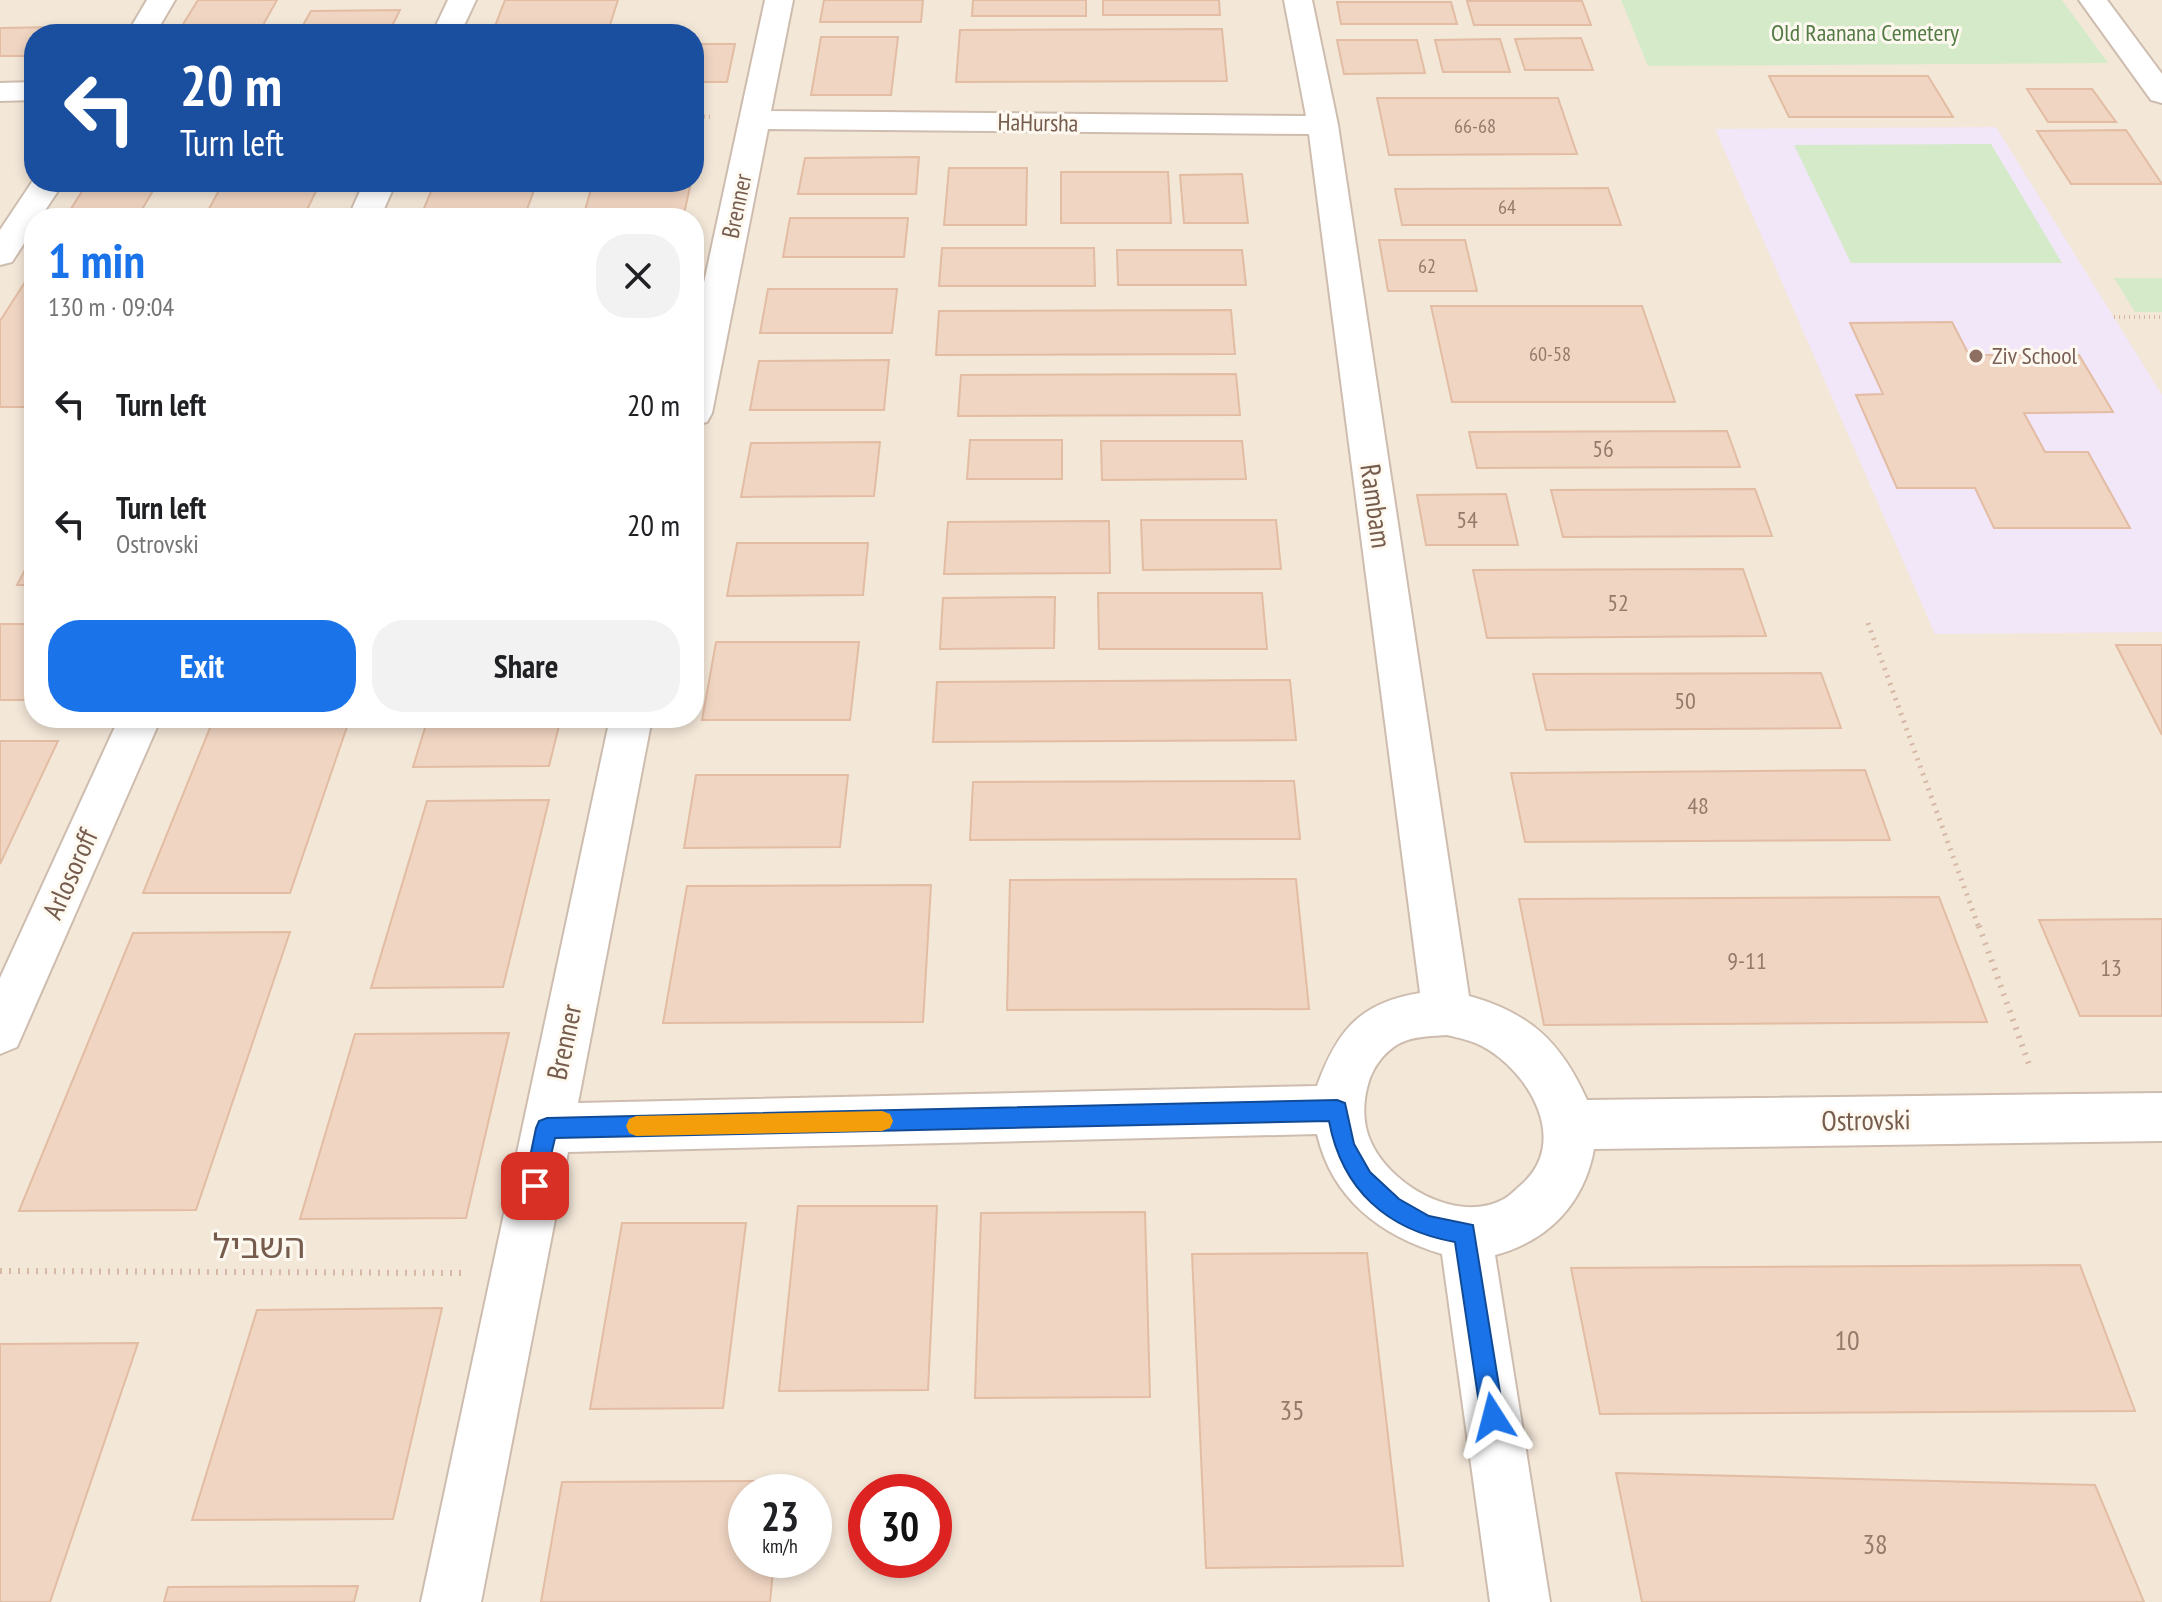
<!DOCTYPE html>
<html lang="en">
<head>
<meta charset="utf-8">
<style>
	body { margin:0; font-family:"PT Sans Narrow","Noto Sans Hebrew",sans-serif; background:#f2f2f2; color:#202124; height:100vh; display:flex; flex-direction:column; font-size:30px; white-space:nowrap }
	* { box-sizing:border-box; margin:0 }
	p { font-size:26px; color:#757577 }
	.icon { flex:none; width:44px; height:44px; fill:none; stroke:currentColor; stroke-width:2; stroke-linecap:round; stroke-linejoin:round }
	.map { position:relative; flex:1; overflow:hidden }
	.sheet { position:absolute; left:24px; top:208px; width:680px; height:520px; display:flex; flex-direction:column; background:#fff; border-radius:32px; box-shadow:0 4px 12px #0003 }
	.sheet>* { flex:none }
	.banner { position:absolute; left:24px; top:24px; width:680px; height:168px; border-radius:32px; box-shadow:0 4px 12px #0003; background:#1a4fa0; color:#fff; overflow:hidden }
	.speed { position:absolute; left:728px; top:1474px; display:flex; gap:16px; font-size:40px; font-weight:700; text-align:center }
	.speed>* { display:grid; place-content:center; width:104px; height:104px; border-radius:50%; background:#fff; box-shadow:0 4px 12px #0003; line-height:1 }
	.speed small { font-size:20px; font-weight:400 }
	.speed .limit { border:12px solid #d22; background:#fff; color:#111 }
	.pin { position:absolute; display:grid; place-items:center; width:68px; height:68px; color:#fff; margin:-34px; border-radius:16px; box-shadow:0 4px 12px #0006 }
	.me { position:absolute; width:88px; margin:-44px; rotate:351deg; stroke-linejoin:round; filter:drop-shadow(0 0 6px #0008) }
	.turn { display:flex; align-items:center; gap:28px; height:168px; padding:0 24px; font-size:36px }
	.turn .icon { width:104px; height:104px; stroke-width:2.5 }
	.turn b { display:block; font-size:56px; line-height:68px }
	.round { display:grid; place-items:center; flex:none; width:84px; height:84px; border-radius:32px; background:#f2f2f2 }
	.head { display:flex; align-items:center; justify-content:space-between; height:136px; padding:0 24px }
	h1 { font-size:48px; font-weight:700; line-height:60px; color:#1a73e8 }
	.action { display:flex; gap:16px; margin-top:auto; padding:16px 24px }
	.action a { flex:1; height:92px; border-radius:32px; background:#1a73e8; color:#fff; font-size:32px; font-weight:700; line-height:92px; text-align:center }
	.action a+a { background:#f2f2f2; color:#202124 }
	ul { padding:0; list-style:none }
	li { display:flex; align-items:center; gap:24px; height:120px; padding:0 24px }
	li div { flex:1 }
	li b { display:block; font-size:30px }
	li em { font-style:normal }
	.map>svg:first-child { display:block }
	.residential { fill:#f3e7d8; fill-rule:evenodd }
	.education { fill:#f2e6f9 }
	.green { fill:#d5eac8 }
	.building { fill:#f0d5c2; stroke:#e2bca3; stroke-width:2 }
	.lines { fill:none; stroke-linecap:round; stroke-linejoin:round }
	.minor-casing { stroke:#cebdaf; stroke-width:4 }
	.path-far2 { stroke:#d6b8a5; stroke-width:4; stroke-dasharray:1 4; stroke-linecap:butt }
	.path-far1 { stroke:#d6b8a5; stroke-width:5; stroke-dasharray:2 6; stroke-linecap:butt }
	.path { stroke:#d6b8a5; stroke-width:6; stroke-dasharray:2 7; stroke-linecap:butt }
	.minor { fill:#fff; fill-rule:evenodd }
	.route { fill:#1a73e8; stroke:#114b97; stroke-width:2 }
	.slow { fill:#f59e0b }
	.education-dot { fill:#8d6e63; stroke:#fef9f0; stroke-width:3 }
	.labels { text-anchor:middle; stroke-width:6; stroke-linejoin:round; paint-order:stroke }
	.far-number-label { font-size:20px; fill:#947a6a }
	.far-park-label { font-size:24px; fill:#547b45; stroke:#fef9f0 }
	.far-street-label { font-size:24px; fill:#765c4d; stroke:#fef9f0 }
	.far-education-label { font-size:24px; fill:#785e54; stroke:#fef9f0; text-anchor:start }
	.number-label { font-size:24px; fill:#947a6a }
	.street-label { font-size:28px; fill:#765c4d; stroke:#fef9f0 }
	.near-number-label { font-size:28px; fill:#947a6a }
	.near-street-label { font-size:34px; fill:#765c4d; stroke:#fef9f0 }
</style>
</head>
<body>
<div class="map">
<svg width="2162" height="1602" viewBox="0 0 2162 1602">
	<rect width="100%" height="100%" fill="#fcf5ea"/>
	<path class="residential" d="M0 0H2162V1602H0ZM34 34H694V182H34ZM34 218H694V718H34ZM746 1492H814V1560H746ZM866 1492H934V1560H866Z"/>
	<path class="education" d="M1996 127 2162 395V632L1935 634 1715 129Z"/>
	<g class="green">
		<path d="M1621 0H2062L2108 63 1648 66Z"/>
		<path d="M1991 144 2062 263H1851L1794 145Z"/>
		<path d="M2114 278H2162V312H2135Z"/>
	</g>
	<g class="building">
		<path d="M198 0H277L258 34H177Z"/>
		<path d="M505 0H618L607 34H492Z"/>
		<path d="M824 0H923L921 22H820Z"/>
		<path d="M973 0H1086V16H972Z"/>
		<path d="M1103 0H1219L1220 15H1103Z"/>
		<path d="M1467 1H1582L1591 25H1474Z"/>
		<path d="M1337 2H1451L1457 24H1341Z"/>
		<path d="M400 10 388 34H298L311 11Z"/>
		<path d="M58 27 53 34H34V56H0V28Z"/>
		<path d="M1222 29 1227 81 956 82 960 30Z"/>
		<path d="M821 37H898L891 95H811Z"/>
		<path d="M1581 38 1593 70H1525L1515 39Z"/>
		<path d="M1500 39 1510 72H1443L1435 40Z"/>
		<path d="M1337 40H1417L1425 73 1344 74Z"/>
		<path d="M694 44H735L727 82H694Z"/>
		<path d="M1769 76H1928L1953 117H1789Z"/>
		<path d="M2027 89H2092L2116 122H2048Z"/>
		<path d="M1377 98H1558L1577 154 1389 155Z"/>
		<path d="M2126 130 2162 184H2071L2037 131Z"/>
		<path d="M919 157 916 194H798L805 158Z"/>
		<path d="M949 168H1027L1026 225H944Z"/>
		<path d="M1061 172H1168L1171 223H1061Z"/>
		<path d="M1242 174 1248 223H1184L1180 175Z"/>
		<path d="M88 182H158L137 218H65Z"/>
		<path d="M435 182H537L526 212 422 213Z"/>
		<path d="M593 182H691L684 214H584Z"/>
		<path d="M223 183H320L303 218H204Z"/>
		<path d="M1608 188 1621 225H1402L1395 189Z"/>
		<path d="M790 218H908L904 257H783Z"/>
		<path d="M1379 240H1465L1477 291H1388Z"/>
		<path d="M942 248H1094L1095 286H939Z"/>
		<path d="M1117 250H1242L1246 285H1118Z"/>
		<path d="M34 268V398L29 407H0V321Z"/>
		<path d="M768 289H897L892 333H760Z"/>
		<path d="M1431 306H1642L1675 402H1452Z"/>
		<path d="M1231 310 1235 354 936 355 939 311Z"/>
		<path d="M1952 322 1969 355H2079L2113 412 2024 413 2045 452H2088L2130 528H1994L1975 488H1897L1856 395 1883 394 1850 323Z"/>
		<path d="M889 360 884 410H750L759 361Z"/>
		<path d="M1236 374 1240 415 958 416 961 375Z"/>
		<path d="M1727 431 1740 467 1477 468 1469 432Z"/>
		<path d="M970 440H1062V479H967Z"/>
		<path d="M1101 441H1242L1246 479 1102 480Z"/>
		<path d="M880 442 874 496 741 497 751 443Z"/>
		<path d="M1755 489 1772 536 1563 537 1551 490Z"/>
		<path d="M1506 494 1518 545H1426L1417 495Z"/>
		<path d="M1141 520H1276L1281 569 1143 570Z"/>
		<path d="M1109 521 1110 573 944 574 948 522Z"/>
		<path d="M737 543H868L863 595 727 596Z"/>
		<path d="M34 553V585H17Z"/>
		<path d="M1743 569 1766 636 1487 638 1473 570Z"/>
		<path d="M1098 593H1262L1267 649H1099Z"/>
		<path d="M1055 597 1054 648 940 649 943 598Z"/>
		<rect x="0" y="624" width="34" height="76"/>
		<path d="M716 642H859L850 720H702Z"/>
		<path d="M2116 645H2162V735Z"/>
		<path d="M1821 673 1841 728 1546 730 1533 674Z"/>
		<path d="M1290 680 1296 740 933 742 937 682Z"/>
		<path d="M214 718H350L290 893H143Z"/>
		<path d="M428 718H561L549 766 413 767Z"/>
		<path d="M0 741H58L0 864Z"/>
		<path d="M1865 770 1890 840 1525 842 1511 773Z"/>
		<path d="M696 775H848L840 847 684 848Z"/>
		<path d="M1294 781 1300 839 970 840 973 782Z"/>
		<path d="M549 800 503 987 371 988 427 801Z"/>
		<path d="M1296 879 1309 1009 1007 1010 1010 880Z"/>
		<path d="M931 885 923 1022 663 1023 687 886Z"/>
		<path d="M1939 897 1987 1022 1544 1025 1519 899Z"/>
		<path d="M2162 919V1016H2080L2039 920Z"/>
		<path d="M290 932 196 1210 19 1211 133 933Z"/>
		<path d="M509 1033 466 1218 300 1219 355 1034Z"/>
		<path d="M798 1206H937L928 1390 779 1391Z"/>
		<path d="M1145 1212 1150 1397 975 1398 981 1213Z"/>
		<path d="M622 1223H746L723 1408 590 1409Z"/>
		<path d="M1367 1253 1403 1566 1206 1568 1192 1254Z"/>
		<path d="M2080 1265 2135 1411 1600 1414 1571 1268Z"/>
		<path d="M442 1308 393 1519 192 1520 257 1310Z"/>
		<path d="M138 1343 50 1602H0V1344Z"/>
		<path d="M1616 1473 2095 1485 2144 1602H1642Z"/>
		<path d="M782 1481 781 1492H746V1560H774L770 1602H541L562 1482Z"/>
		<path d="M358 1586 354 1602H164L168 1587Z"/>
	</g>
	<g class="lines">
		<g class="minor-casing">
			<g id="minor">
				<path d="M147 0H175L155 34H127Z"/>
				<path d="M448 0H476L460 34H432Z"/>
				<path d="M765 0H793L771 111 1306 116 1284 0H1312L1338 125 1469 996C1530 1013 1561 1042 1587 1100L2162 1093V1141L1594 1149C1584 1204 1548 1241 1495 1255L1550 1602H1490L1442 1254C1381 1236 1332 1199 1317 1134L568 1152 481 1602H421L610 718H652L578 1103 1317 1086C1337 1031 1359 1003 1420 993L1309 134 768 129 712 413 707 422 694 425V329ZM1447 1035C1459 1038 1471 1040 1482 1046 1529 1071 1571 1142 1521 1185 1515 1190 1509 1197 1502 1200 1456 1224 1388 1184 1370 1140 1362 1122 1363 1099 1369 1081 1374 1065 1388 1047 1405 1041 1418 1036 1433 1036 1447 1035Z"/>
				<path d="M2079 0H2107L2162 74V103L2151 100Z"/>
				<path d="M34 82V100L0 101V83Z"/>
				<path d="M34 179V182H64L40 218H34V228L12 262 0 265V230Z"/>
				<path d="M364 182H396L380 218H348Z"/>
				<path d="M119 718H161L17 1047 0 1054V978Z"/>
			</g>
		</g>
		<g class="path-far2">
			<path d="M694 116 713 117"/>
			<path d="M2114 317H2162"/>
		</g>
		<path class="path-far1" d="M1868 623 1979 928"/>
		<g class="path">
			<path d="M1979 926 2030 1067"/>
			<path d="M0 1271 464 1273"/>
		</g>
		<use href="#minor" class="minor"/>
	</g>
	<path class="route" d="M1337 1100 1345 1103 1354 1144 1370 1172 1384 1185 1399 1199 1429 1216 1473 1225 1504 1417 1501 1426 1493 1429 1484 1426 1481 1417 1455 1242C1387 1230 1342 1190 1329 1121L555 1138 542 1194 535 1197 527 1194 524 1186 536 1128 539 1121 547 1118Z"/>
	<path class="slow" d="M882 1111 890 1114 893 1121 890 1128 882 1131 636 1136 629 1133 626 1126 629 1119 636 1116Z"/>
	<circle class="education-dot" cx="1976" cy="356" r="8"/>
	<g class="labels">
		<g class="far-number-label">
			<text x="1475" y="133">66-68</text>
			<text x="1507" y="214">64</text>
			<text x="1427" y="273">62</text>
			<text x="1550" y="361">60-58</text>
		</g>
		<g class="far-park-label">
			<text x="1865" y="41">Old Raanana Cemetery</text>
		</g>
		<g class="far-street-label">
			<text transform="translate(1038 123) rotate(1)" y="8">HaHursha</text>
			<text transform="translate(737 206) rotate(-78)" y="8">Brenner</text>
		</g>
		<g class="far-education-label">
			<text x="1992" y="364">Ziv School</text>
		</g>
		<g class="number-label">
			<text x="1603" y="457">56</text>
			<text x="1467" y="528">54</text>
			<text x="1618" y="611">52</text>
			<text x="1685" y="709">50</text>
			<text x="1698" y="814">48</text>
			<text x="1747" y="969">9-11</text>
			<text x="2111" y="976">13</text>
		</g>
		<g class="street-label">
			<text transform="translate(1376 506) rotate(82)" y="10">Rambam</text>
			<text transform="translate(70 874) rotate(-66)" y="10">Arlosoroff</text>
			<text transform="translate(564 1042) rotate(-78)" y="10">Brenner</text>
			<text transform="translate(1866 1120) rotate(-1)" y="10">Ostrovski</text>
		</g>
		<g class="near-number-label">
			<text x="1847" y="1350">10</text>
			<text x="1292" y="1420">35</text>
			<text x="1875" y="1554">38</text>
		</g>
		<g class="near-street-label">
			<text x="259" y="1258">השביל</text>
		</g>
	</g>
</svg>
<div class="speed"><div>23<small>km/h</small></div><div class="limit">30</div></div>
<div class="pin" style="left:535px;top:1186px;background:#d93025"><svg class="icon" aria-label="arrive" viewBox="0 0 24 24"><path d="M6 21V4h12l-3 4 3 4H6"/></svg></div>
<svg class="me" style="left:1493px;top:1417px" viewBox="-20 -20 40 40"><path d="M0-17L14 15 0 8-14 15z" fill="#1a73e8" stroke="#fff" stroke-width="4"/></svg>
<div class="banner">
<div class="turn"><svg class="icon" aria-label="left" viewBox="0 0 24 24"><path d="M17 20v-9H6M10 6l-5 5 5 5"/></svg><div><b>20 m</b>Turn left</div></div>
</div>
<section class="sheet">
<div class="head"><div><h1>1 min</h1><p>130 m · 09:04</p></div><a class="round"><svg class="icon" aria-label="close" viewBox="0 0 24 24"><path d="M6 6l12 12M18 6L6 18"/></svg></a></div>
<ul>
<li><svg class="icon" aria-label="left" viewBox="0 0 24 24"><path d="M17 20v-9H6M10 6l-5 5 5 5"/></svg><div><b>Turn left</b></div><em>20 m</em></li>
<li><svg class="icon" aria-label="left" viewBox="0 0 24 24"><path d="M17 20v-9H6M10 6l-5 5 5 5"/></svg><div><b>Turn left</b><p>Ostrovski</p></div><em>20 m</em></li>
</ul>
<div class="action"><a>Exit</a><a>Share</a></div>
</section>
</div>
</body>
</html>
